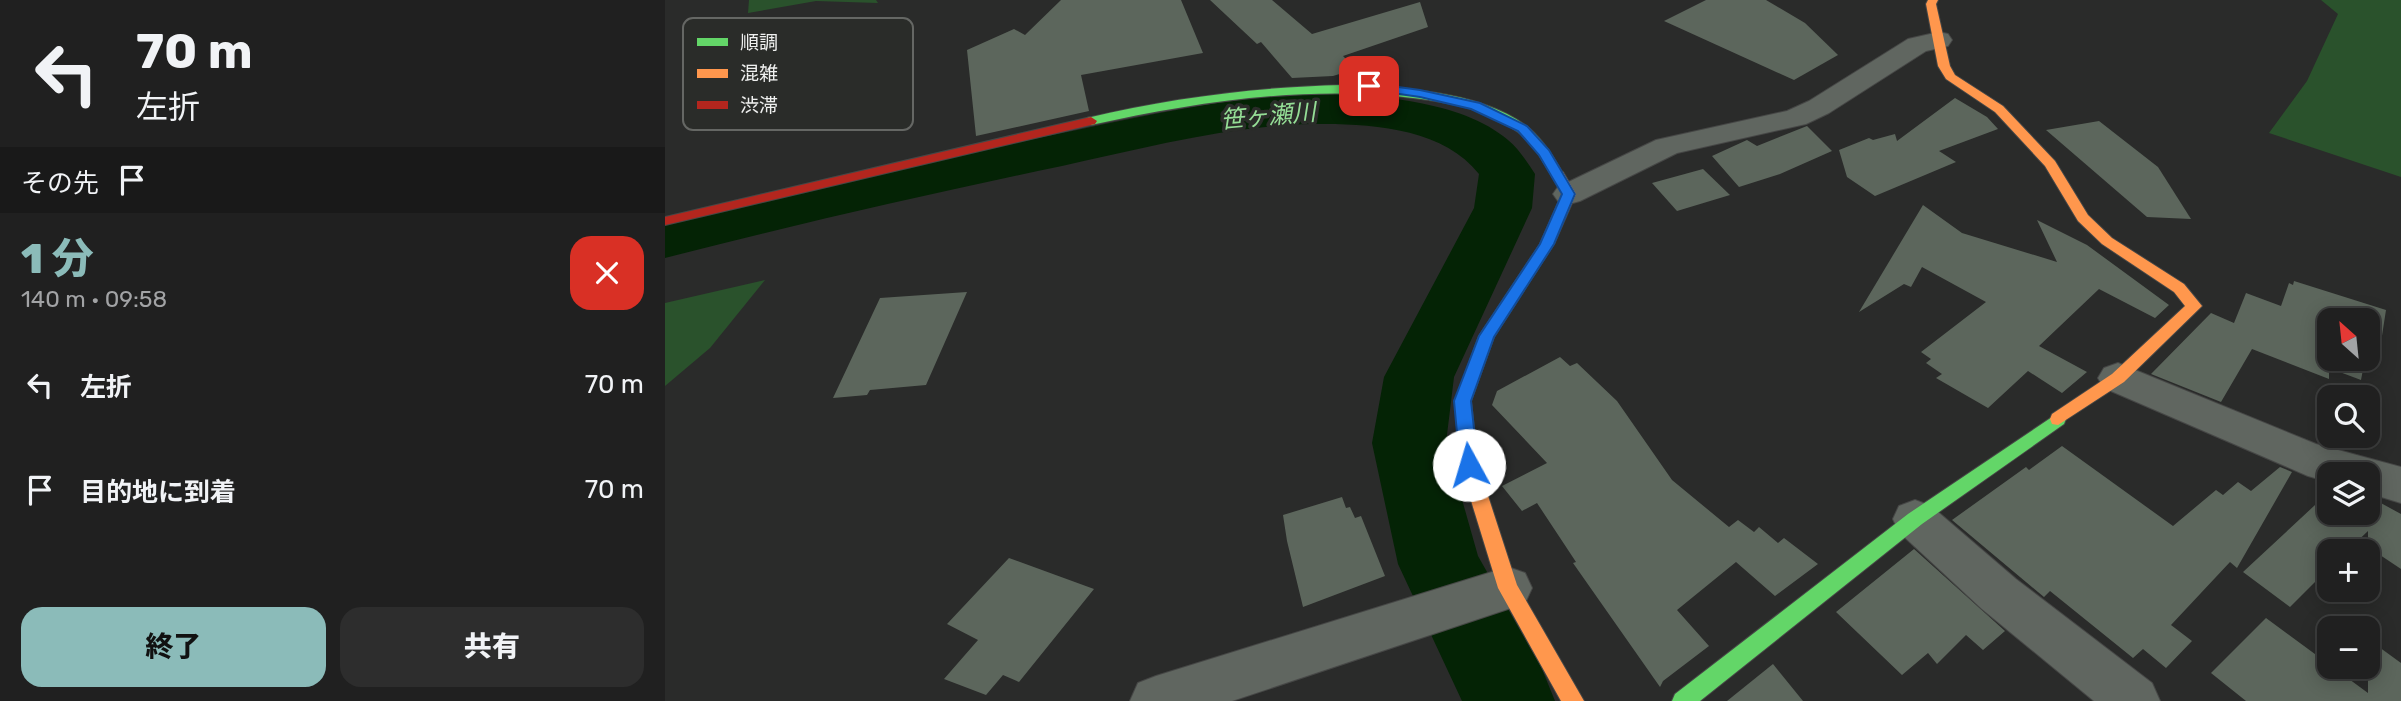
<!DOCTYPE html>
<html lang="ja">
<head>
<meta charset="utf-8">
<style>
	body { margin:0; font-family:Rubik,"Noto Sans JP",sans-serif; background:#2d2d2d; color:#f1f3f6; height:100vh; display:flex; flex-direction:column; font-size:26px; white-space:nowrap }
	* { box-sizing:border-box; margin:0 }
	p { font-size:23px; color:#a2a3a5 }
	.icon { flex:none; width:38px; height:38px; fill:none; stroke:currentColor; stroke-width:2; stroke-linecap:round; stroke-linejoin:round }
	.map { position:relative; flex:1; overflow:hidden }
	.panel { display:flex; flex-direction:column; background:#202020; width:665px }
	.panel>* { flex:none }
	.banner { background:#202020; color:#f1f3f6; overflow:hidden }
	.needle { width:46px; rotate:333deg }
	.controls { position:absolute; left:1652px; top:308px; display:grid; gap:14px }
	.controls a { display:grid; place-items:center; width:63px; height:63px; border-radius:14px; background:#202020; box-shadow:0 4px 18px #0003,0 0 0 2px #3d3e3e; font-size:35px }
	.pin { position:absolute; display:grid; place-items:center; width:60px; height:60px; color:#fff; margin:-30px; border-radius:14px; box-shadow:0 4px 10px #0006 }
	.me { position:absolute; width:77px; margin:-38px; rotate:354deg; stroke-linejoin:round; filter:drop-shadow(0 0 5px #0008) }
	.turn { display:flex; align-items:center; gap:24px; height:147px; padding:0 21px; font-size:32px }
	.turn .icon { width:91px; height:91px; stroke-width:2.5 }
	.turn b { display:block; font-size:49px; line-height:60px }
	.then { display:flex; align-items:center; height:66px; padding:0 21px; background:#0003; gap:14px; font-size:26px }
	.round { display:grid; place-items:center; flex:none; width:74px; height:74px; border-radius:21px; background:#2d2d2d }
	.summary { display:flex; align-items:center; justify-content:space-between; height:119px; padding:0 21px }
	h1 { font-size:42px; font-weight:800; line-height:52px; color:#8bbbb9 }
	.primary-button { display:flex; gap:14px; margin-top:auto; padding:14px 21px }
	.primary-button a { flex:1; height:80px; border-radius:21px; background:#8bbbb9; color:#111; font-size:28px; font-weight:800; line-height:80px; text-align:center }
	.primary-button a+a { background:#2d2d2d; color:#f1f3f6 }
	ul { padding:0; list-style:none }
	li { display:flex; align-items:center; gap:21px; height:105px; padding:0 21px }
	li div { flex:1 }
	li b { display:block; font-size:26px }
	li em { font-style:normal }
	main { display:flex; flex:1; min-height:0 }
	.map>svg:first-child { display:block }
	.green { fill:#2a522c }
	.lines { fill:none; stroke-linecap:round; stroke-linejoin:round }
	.river { fill:#042305; fill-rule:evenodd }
	.building { fill:#5c665c }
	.street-casing { stroke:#464746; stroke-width:2 }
	.fast-casing { stroke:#464746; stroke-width:2 }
	.slow-casing { stroke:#464746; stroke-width:2 }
	.jam-casing { stroke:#464746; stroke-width:2 }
	.street { fill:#606660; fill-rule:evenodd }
	.fast { fill:#63d668; fill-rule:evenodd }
	.slow { fill:#ff974d; fill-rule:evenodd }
	.jam { fill:#b3261e; fill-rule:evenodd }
	.route { fill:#1a73e8; stroke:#114b97; stroke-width:2 }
	.labels { text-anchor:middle; stroke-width:7; stroke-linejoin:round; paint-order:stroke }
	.water-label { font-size:24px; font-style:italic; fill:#95de96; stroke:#2a2c29 }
	.key { fill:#2a2c29; stroke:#656764; stroke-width:2 }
	.key-label { font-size:19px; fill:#eff0ef }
</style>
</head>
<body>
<main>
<section class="panel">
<div class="banner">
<div class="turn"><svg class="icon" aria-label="left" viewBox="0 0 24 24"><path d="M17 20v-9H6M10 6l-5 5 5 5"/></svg><div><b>70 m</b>左折</div></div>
<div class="then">その先<svg class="icon" aria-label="arrive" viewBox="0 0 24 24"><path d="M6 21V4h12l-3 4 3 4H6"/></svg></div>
</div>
<div class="summary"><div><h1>1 分</h1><p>140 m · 09:58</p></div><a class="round" style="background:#d93025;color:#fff"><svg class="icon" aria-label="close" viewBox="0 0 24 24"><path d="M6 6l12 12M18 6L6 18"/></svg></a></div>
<ul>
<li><svg class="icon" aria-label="left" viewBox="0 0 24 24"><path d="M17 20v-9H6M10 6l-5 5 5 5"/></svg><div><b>左折</b></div><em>70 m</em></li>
<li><svg class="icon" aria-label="arrive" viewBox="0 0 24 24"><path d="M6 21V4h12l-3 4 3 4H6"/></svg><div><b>目的地に到着</b></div><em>70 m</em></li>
</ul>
<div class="primary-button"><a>終了</a><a>共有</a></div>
</section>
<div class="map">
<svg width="1736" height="701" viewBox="0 0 1736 701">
	<rect width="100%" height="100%" fill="#2a2b2a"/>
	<g class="green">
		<path d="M84 0H211L213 3 151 1 83 13Z"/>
		<path d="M1656 0H1736V177L1604 133 1642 81 1673 14Z"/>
		<path d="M100 280 45 348 0 386V303Z"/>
	</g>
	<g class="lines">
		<path class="river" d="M650 93C708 95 797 100 843 140 854 149 862 162 870 174L867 208 789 377 781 443 813 556 877 669 890 701H797L733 564 707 443 719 377 809 208 814 174C778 127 702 123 647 124 562 126 480 148 397 166 264 194 132 224 0 258V220C127 187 255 161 383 136 472 118 559 97 650 93Z"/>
	</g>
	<g class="building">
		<path d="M396 0H516L538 53 416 75 424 111 311 136 302 50 349 29 360 35Z"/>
		<path d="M545 0H607L647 34 755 2 763 27 678 56 691 69 668 76 627 78 596 42 592 44Z"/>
		<path d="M1041 0H1101L1140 23 1173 55 1129 80 999 21Z"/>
		<path d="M1290 98 1322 117 1333 129 1274 151 1291 162 1210 196 1182 177 1174 150 1204 138 1208 140 1230 134 1232 141Z"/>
		<path d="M1434 121 1493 167 1526 219 1482 217 1381 130Z"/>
		<path d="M1142 126 1167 151 1115 174 1074 187 1047 156 1082 140 1092 146Z"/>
		<path d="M1038 169 1065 195 1012 211 987 183Z"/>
		<path d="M1258 205 1297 233 1392 262 1372 220 1422 245 1504 305 1490 318 1434 289 1374 346 1422 372 1397 393 1363 371 1323 408 1271 378 1277 374 1261 363 1266 359 1256 352 1321 302 1257 267 1246 287 1239 284 1194 312Z"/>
		<path d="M1629 281 1721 310 1714 355 1703 351V320H1664V359H1700L1696 380 1664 368V379L1587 349 1556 402 1486 374 1546 313 1569 323 1581 293 1616 306 1624 283 1628 285Z"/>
		<path d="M302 292 261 385 205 390 202 395 168 398 215 298Z"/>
		<path d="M895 357 905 366 912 363 952 401 1007 480 1064 527 1073 520 1089 532 1094 527 1113 543 1119 538 1153 564 1110 596 1071 562 1012 610 1044 646 998 681 995 687 908 563 911 562 872 503 857 511 837 486 882 463 827 405 832 391Z"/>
		<path d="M1397 446 1508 526 1551 490 1558 495 1573 482 1586 491 1615 467 1627 472 1572 568 1565 562 1506 625 1527 641 1501 668 1478 649 1468 658 1385 591 1379 597 1287 520 1361 467 1364 470Z"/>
		<path d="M1664 492V513H1703V496L1736 514V569L1703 547V531L1682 551H1664V568L1625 607 1578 572Z"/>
		<path d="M677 497 681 508 685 507 690 518 696 516 720 576 638 607 622 541 618 515Z"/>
		<path d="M1249 549 1340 631 1318 650 1301 635 1272 664 1263 653 1237 675 1171 612Z"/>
		<path d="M344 558 429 589 354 682 338 675 321 695 279 679 313 640 282 624Z"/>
		<path d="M1601 618 1703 693V639L1736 663V701H1581L1546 673Z"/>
		<path d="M1108 664 1138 701H1062Z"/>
	</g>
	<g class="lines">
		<g class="street-casing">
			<g id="street">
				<path d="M1274 32 1283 34 1287 40 1283 46 1261 51 1164 113 1141 124 1012 153 915 201 904 204 893 201 888 194 893 187 991 140 1122 111 1144 101 1243 39Z"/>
				<path d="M1453 363 1651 444 1736 467V503L1703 493V474H1664V482L1643 476 1439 388 1433 378 1439 368Z"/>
				<path d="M1250 500 1266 506 1351 579 1487 683 1495 701H1429L1317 609 1234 532 1228 519 1234 506Z"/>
				<path d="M843 567 860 573 867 588 860 603 843 609 567 701H465L473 683 491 676Z"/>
			</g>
		</g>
		<g class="fast-casing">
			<g id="fast">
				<path d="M678 85C735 88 817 90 864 128 879 141 889 158 899 175L898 178H888C878 161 869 144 853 132 823 109 784 102 748 98 639 85 532 102 426 125L420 121 422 118C506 98 591 87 678 85Z"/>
				<path d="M1393 413 1399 414 1401 419 1399 424 1257 524 1035 701H1007L1010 694 1243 514Z"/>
			</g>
		</g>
		<g class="slow-casing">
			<g id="slow">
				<path d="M1263 0H1273L1271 4 1285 66 1290 75 1338 106 1390 161 1423 215 1447 238 1519 284 1537 306 1459 382 1393 425 1387 424 1385 419 1387 414 1447 374 1520 306 1509 292 1437 244 1413 221 1380 166 1330 112 1281 79 1273 66 1261 4Z"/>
				<path d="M893 171 898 172 911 194 889 244 829 337 806 401 813 465 852 585 919 701H896L833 588 795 465 790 401 814 336 875 244 897 194 887 175Z"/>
			</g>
		</g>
		<g class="jam-casing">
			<path id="jam" d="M426 117 432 121 430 124 0 225V217Z"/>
		</g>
		<use href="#street" class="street"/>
		<use href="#fast" class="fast"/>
		<use href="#slow" class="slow"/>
		<use href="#jam" class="jam"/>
	</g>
	<path class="route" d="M704 83 755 90 815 103 862 126 884 150 910 194 889 244 829 337 806 401 813 465 811 470H798L795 465 789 401 814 336 875 244 897 194 874 155 853 131 806 109 755 97 700 89 698 86Z"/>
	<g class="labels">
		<g class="water-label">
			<text transform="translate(603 116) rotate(-5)" y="8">笹ヶ瀬川</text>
		</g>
	</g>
	<rect x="18" y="18" width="230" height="112" rx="10" class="key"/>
	<rect x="32" y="38" width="31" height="8" fill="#63d668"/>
	<rect x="32" y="69" width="31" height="9" fill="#ff974d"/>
	<rect x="32" y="101" width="31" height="8" fill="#b3261e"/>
	<g class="key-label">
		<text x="75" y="49">順調</text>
		<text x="75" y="80">混雑</text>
		<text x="75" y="112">渋滞</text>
	</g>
</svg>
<div class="controls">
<a><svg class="needle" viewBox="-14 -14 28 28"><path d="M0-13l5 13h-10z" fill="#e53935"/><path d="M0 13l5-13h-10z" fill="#a2a3a5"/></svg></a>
<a><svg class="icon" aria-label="search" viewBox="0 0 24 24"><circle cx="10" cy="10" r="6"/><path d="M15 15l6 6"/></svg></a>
<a><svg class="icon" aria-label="layers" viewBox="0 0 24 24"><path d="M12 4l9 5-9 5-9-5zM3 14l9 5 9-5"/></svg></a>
<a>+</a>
<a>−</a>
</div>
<div class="pin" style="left:704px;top:86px;background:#d93025"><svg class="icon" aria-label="arrive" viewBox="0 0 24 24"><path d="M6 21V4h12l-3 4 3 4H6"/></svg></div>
<svg class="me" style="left:804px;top:465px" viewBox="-20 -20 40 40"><circle r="19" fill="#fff"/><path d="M0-13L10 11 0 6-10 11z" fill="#1a73e8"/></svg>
</div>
</main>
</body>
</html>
